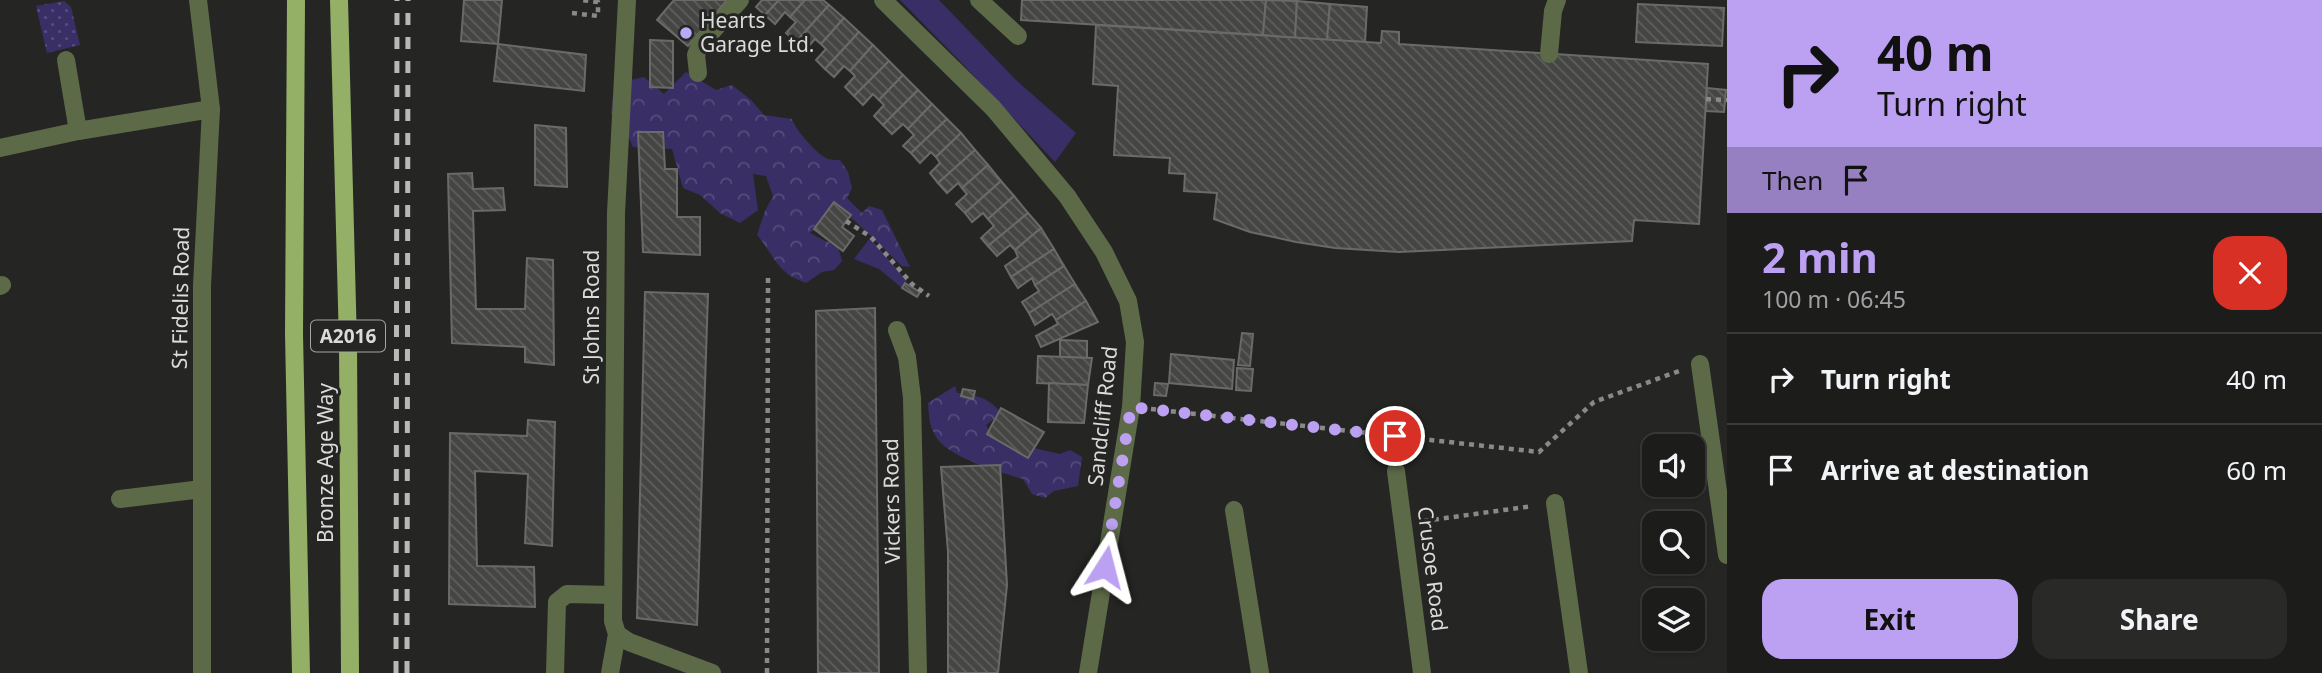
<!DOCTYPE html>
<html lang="en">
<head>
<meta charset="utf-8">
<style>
	body { margin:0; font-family:"Noto Sans",sans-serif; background:#292928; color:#f1f3f6; height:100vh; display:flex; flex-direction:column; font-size:26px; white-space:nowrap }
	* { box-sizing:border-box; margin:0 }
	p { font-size:23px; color:#a0a1a3 }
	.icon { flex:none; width:38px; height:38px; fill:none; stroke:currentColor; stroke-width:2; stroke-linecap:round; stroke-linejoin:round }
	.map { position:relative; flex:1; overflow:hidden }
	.panel { display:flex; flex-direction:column; background:#1c1c1b; width:595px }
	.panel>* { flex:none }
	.banner { background:#bca0f2; color:#111; overflow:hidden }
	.controls { position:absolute; left:1642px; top:434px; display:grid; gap:14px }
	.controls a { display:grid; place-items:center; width:63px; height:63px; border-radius:14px; background:#1c1c1b; box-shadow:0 2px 5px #0004,0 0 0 2px #3a3a3a; font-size:35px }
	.pin { position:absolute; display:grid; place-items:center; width:60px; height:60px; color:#fff; margin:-30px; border:4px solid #fff; border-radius:50%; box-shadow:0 2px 7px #0007 }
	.me { position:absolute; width:77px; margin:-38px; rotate:9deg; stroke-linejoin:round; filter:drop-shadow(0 0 5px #0008) }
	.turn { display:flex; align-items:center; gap:24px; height:147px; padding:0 35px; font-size:32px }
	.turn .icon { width:91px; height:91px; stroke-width:2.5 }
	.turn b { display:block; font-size:49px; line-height:60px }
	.then { display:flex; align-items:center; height:66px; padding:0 35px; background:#0003; gap:14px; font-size:26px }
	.round { display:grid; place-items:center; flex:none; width:74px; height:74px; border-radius:21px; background:#292928 }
	.overview { display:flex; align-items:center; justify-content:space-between; height:119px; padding:0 35px }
	h1 { font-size:42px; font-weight:700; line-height:52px; color:#bca0f2 }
	.cta { display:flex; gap:14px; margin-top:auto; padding:14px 35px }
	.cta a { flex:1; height:80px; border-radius:21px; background:#bca0f2; color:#111; font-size:28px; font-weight:700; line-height:80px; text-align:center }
	.cta a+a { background:#292928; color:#f1f3f6 }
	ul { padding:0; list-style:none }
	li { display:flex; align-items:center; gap:21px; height:91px; padding:0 35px; border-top:2px solid #3a3a3a }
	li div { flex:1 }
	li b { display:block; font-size:26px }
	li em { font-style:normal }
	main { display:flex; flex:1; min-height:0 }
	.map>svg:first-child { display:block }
	.green { fill:#3a2e67 }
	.forest { fill:url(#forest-crowns) }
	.park { fill:url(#park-dots) }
	.building { fill:url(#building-back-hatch); stroke:#6a6b68; stroke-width:2 }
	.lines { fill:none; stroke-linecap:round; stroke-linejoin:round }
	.path { stroke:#898a88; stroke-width:4.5; stroke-dasharray:5 5; stroke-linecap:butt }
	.minor { stroke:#5d6a48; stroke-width:18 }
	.major { stroke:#94af66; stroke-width:18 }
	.rail { stroke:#b8b8b7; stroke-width:5; stroke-dasharray:12 12; stroke-linecap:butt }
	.route { stroke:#bca0f2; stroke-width:12; stroke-dasharray:0 21.6 }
	.poi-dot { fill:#b7abf8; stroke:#252624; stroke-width:2.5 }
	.labels { text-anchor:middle; stroke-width:6; stroke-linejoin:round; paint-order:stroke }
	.shield { fill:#252624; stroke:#a4a5a3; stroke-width:2 }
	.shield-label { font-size:19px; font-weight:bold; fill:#dbdbda }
	.poi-label { font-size:21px; fill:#dbdbda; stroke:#252624; text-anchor:start }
	.street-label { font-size:21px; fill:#dbdbda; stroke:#252624 }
</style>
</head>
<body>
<main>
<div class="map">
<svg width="1727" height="673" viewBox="0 0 1727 673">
	<defs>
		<pattern id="forest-crowns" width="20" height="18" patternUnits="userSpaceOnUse" patternTransform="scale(1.75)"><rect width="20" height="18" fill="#3a2e67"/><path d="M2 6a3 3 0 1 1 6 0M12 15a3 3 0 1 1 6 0" fill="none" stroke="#564c7c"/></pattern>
		<pattern id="park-dots" width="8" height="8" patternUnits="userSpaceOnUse" patternTransform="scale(1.75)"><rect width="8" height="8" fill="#3a2e67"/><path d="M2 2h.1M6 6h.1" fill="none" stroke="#564c7c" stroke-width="1.8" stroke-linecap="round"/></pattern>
		<pattern id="building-back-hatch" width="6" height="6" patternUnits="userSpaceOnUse" patternTransform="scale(1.75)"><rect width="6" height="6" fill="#454644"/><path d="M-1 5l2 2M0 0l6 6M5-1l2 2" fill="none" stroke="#5f605e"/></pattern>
	</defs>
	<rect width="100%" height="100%" fill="#252624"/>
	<g class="green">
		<path d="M900 0H939L1015 79 1076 133 1055 162 958 59Z"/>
		<path d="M870 238 907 281 902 288 879 269 854 259Z"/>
	</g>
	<g class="forest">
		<path d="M686 72 716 90 732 85 751 100 764 115 792 119C795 129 817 155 828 159 832 160 836 160 840 160L848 172 852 188 847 198 862 213 869 206 882 210 910 267 902 266 855 221 838 209 810 233 825 241 837 244 842 261 834 270 822 272 806 283C775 272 776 257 757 235L765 211 773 196 766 176 753 174 758 210 740 223 720 213 700 195 683 188 672 149 633 147 625 129 611 114 613 96 631 80 644 77 664 94Z"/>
		<path d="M955 386 957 393C975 394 992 399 1001 414L986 425 992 435 1025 446 1060 454 1070 450 1082 457 1078 486 1054 491 1045 498 1032 494 1023 479C1000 472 946 457 935 435 929 425 929 415 928 403Z"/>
	</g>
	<path class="park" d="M64 1 71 7 80 45 47 53 36 6Z"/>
	<g class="building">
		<path d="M464 0H502L498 44 461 41Z"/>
		<path d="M674 0H727L688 46 657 20Z"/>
		<path d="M762 0H779L765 15 756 7Z"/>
		<path d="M779 0H805L790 17 785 12 775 24 765 15Z"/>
		<path d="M805 0H823L829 5 796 42 786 33 796 22 790 17Z"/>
		<path d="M1022 0H1266L1263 35 1021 20Z"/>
		<path d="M1266 0 1297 1 1295 38 1263 35Z"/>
		<path d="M1297 1 1330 4 1327 40 1295 38Z"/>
		<path d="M1330 4 1367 7 1365 42 1327 40Z"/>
		<path d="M1638 4 1724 8 1722 46 1636 42Z"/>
		<path d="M829 5 844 18 821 44 815 39 805 50 796 42Z"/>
		<path d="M844 18 859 32 825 69 816 60 826 49 821 44Z"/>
		<path d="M1096 25 1381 43 1382 31 1399 32V44L1708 64 1699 224 1634 220 1632 241 1399 252 1335 248 1296 242 1250 232 1214 219 1217 193 1184 191 1185 174 1169 173 1170 158 1114 155 1118 86 1093 84Z"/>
		<path d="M859 32 873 45 850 71 844 66 834 77 825 69Z"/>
		<path d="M650 40 673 41V88L650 87Z"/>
		<path d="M498 44 586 55 584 91 494 81Z"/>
		<path d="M873 45 889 61 854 96 845 87 855 76 850 71Z"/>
		<path d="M889 61 903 75 879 100 873 94 863 105 854 96Z"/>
		<path d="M903 75 918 90 883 125 874 116 884 105 879 100Z"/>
		<path d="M1707 88 1726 90 1724 112 1706 111Z"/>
		<path d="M918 90 932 104 908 129 903 124 892 134 883 125Z"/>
		<path d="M932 104 947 119 911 153 903 146 914 135 908 129Z"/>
		<path d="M947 119 961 133 936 157 931 152 920 163 911 153Z"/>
		<path d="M535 125 566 128 567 187 535 185Z"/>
		<path d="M638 132H663L665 169H677V217H700V255L643 252Z"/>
		<path d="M961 133 975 150 938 183 930 173 940 163 936 157Z"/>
		<path d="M975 150 988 165 962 188 958 183 947 193 938 183Z"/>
		<path d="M988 165 1001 181 965 213 956 204 967 194 962 188Z"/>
		<path d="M472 173 473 189 503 188 505 210 473 211 476 309H525L527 258 553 260 554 365 525 362V347L452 343 448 174Z"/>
		<path d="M1001 181 1014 196 988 219 983 213 972 222 965 213Z"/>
		<path d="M1014 196 1028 213 988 246 981 238 994 226 988 219Z"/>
		<path d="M834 202 851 215 842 227 854 236 843 251 814 229Z"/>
		<path d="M1028 213 1041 228 1015 250 1010 245 997 256 988 246Z"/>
		<path d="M1041 228 1054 249 1011 277 1005 266 1018 257 1015 250Z"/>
		<path d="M1054 249 1064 266 1035 285 1032 278 1018 288 1011 277Z"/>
		<path d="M1064 266 1075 284 1029 313 1022 302 1039 291 1035 285Z"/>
		<path d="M905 283 920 292 917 297 902 288Z"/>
		<path d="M1075 284 1086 301 1056 320 1052 314 1035 325 1029 313Z"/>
		<path d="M645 292 708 294 697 625 637 618Z"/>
		<path d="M1086 301 1098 322 1041 347 1036 336 1058 324 1056 320Z"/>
		<path d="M875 308 879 673H818L816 311Z"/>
		<path d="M1242 333 1253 334 1250 366 1238 365Z"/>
		<path d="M1060 340 1087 341V358L1060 357Z"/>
		<path d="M1171 354 1234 360 1232 389 1169 383Z"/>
		<path d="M1038 356 1092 358 1088 385 1037 383Z"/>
		<path d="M1237 368 1253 369 1251 391 1236 390Z"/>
		<path d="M1049 383 1088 385 1084 423 1048 422Z"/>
		<path d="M1155 383 1168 384 1166 396 1154 395Z"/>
		<path d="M963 389 975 391 973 399 961 396Z"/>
		<path d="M1001 408 1044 432 1028 458 987 434Z"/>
		<path d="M528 420 555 422 552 546 525 543 528 474 475 471 477 566 534 567 535 607 449 604 450 433 527 436Z"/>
		<path d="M1000 465 1007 585 998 673H948V552L941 467Z"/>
	</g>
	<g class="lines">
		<g class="path">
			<path d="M572 13 598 16V2L581 0"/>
			<path d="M1706 99 1727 100"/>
			<path d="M846 221 871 237 912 284 929 296"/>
			<path d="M1151 409 1539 452 1594 402 1679 371"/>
			<path d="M1424 521 1533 506"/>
			<path d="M767 673 768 277"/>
		</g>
		<g class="minor">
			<path d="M198 0 211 109 202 286V673"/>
			<path d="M883 0 993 108 1067 196 1104 252 1128 301 1135 342 1131 407 1088 673"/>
			<path d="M979 0 1018 36"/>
			<path d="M1549 54 1553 11 1557 0"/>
			<path d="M66 60 78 131"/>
			<path d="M698 73 696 55 700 45 740 0"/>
			<path d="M0 148 78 131 211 109"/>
			<path d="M0 286 2 285"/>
			<path d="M897 330 907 357 912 398 918 673"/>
			<path d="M1700 364 1727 555"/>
			<path d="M1396 471 1422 673"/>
			<path d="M120 499 202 489"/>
			<path d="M1555 503 1579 673"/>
			<path d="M1234 510 1260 673"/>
			<path d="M617 634 629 642 712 673"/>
			<path d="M555 673 557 602 567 594 613 595"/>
			<path d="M610 673 617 634 613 621 616 213 627 0"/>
		</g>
		<g class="major">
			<path d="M296 0 294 334 301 673"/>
			<path d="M339 0 348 344 350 673"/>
		</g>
		<g class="rail">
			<path d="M396 673 397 0"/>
			<path d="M407 673 408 0"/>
		</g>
	</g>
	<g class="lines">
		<path class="route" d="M1105 567 1131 407 1395 436"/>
	</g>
	<circle class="poi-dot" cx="686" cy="33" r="7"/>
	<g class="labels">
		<rect class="shield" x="311" y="320.5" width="74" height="31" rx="5"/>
		<g class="shield-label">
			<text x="348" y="343">A2016</text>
		</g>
		<g class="poi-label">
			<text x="700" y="28">Hearts<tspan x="700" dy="24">Garage Ltd.</tspan></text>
		</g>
		<g class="street-label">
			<text transform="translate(181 298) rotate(-89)" y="7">St Fidelis Road</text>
			<text transform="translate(592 317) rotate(-90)" y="7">St Johns Road</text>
			<text transform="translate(1103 416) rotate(-84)" y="7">Sandcliff Road</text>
			<text transform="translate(326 463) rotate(-90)" y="7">Bronze Age Way</text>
			<text transform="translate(892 501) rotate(-91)" y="7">Vickers Road</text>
			<text transform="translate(1432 569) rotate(83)" y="7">Crusoe Road</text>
		</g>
	</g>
</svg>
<div class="controls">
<a><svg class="icon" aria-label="sound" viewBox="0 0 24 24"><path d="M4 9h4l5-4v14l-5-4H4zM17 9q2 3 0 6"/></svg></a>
<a><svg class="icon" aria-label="search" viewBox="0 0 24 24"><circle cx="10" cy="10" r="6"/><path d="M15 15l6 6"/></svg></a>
<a><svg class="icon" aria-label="layers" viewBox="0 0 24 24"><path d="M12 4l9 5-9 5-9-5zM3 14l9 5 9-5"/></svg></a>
</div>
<div class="pin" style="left:1395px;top:436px;background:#d93025"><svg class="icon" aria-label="arrive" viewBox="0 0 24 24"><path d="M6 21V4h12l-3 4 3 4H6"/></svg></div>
<svg class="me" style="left:1105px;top:567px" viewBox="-20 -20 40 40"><path d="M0-17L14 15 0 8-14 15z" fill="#bca0f2" stroke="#fff" stroke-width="4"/></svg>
</div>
<section class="panel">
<div class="banner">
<div class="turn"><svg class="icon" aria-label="right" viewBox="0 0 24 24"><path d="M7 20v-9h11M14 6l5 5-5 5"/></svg><div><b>40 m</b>Turn right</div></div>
<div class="then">Then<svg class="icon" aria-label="arrive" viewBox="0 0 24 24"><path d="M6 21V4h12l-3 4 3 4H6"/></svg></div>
</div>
<div class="overview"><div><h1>2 min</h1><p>100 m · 06:45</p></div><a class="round" style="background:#d93025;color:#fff"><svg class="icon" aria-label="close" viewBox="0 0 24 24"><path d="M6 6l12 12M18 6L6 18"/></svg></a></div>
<ul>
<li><svg class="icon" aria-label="right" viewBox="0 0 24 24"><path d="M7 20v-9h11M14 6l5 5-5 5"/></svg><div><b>Turn right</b></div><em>40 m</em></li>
<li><svg class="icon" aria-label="arrive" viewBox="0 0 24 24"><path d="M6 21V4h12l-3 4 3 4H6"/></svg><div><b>Arrive at destination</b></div><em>60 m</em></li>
</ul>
<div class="cta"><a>Exit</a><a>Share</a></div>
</section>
</main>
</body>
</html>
